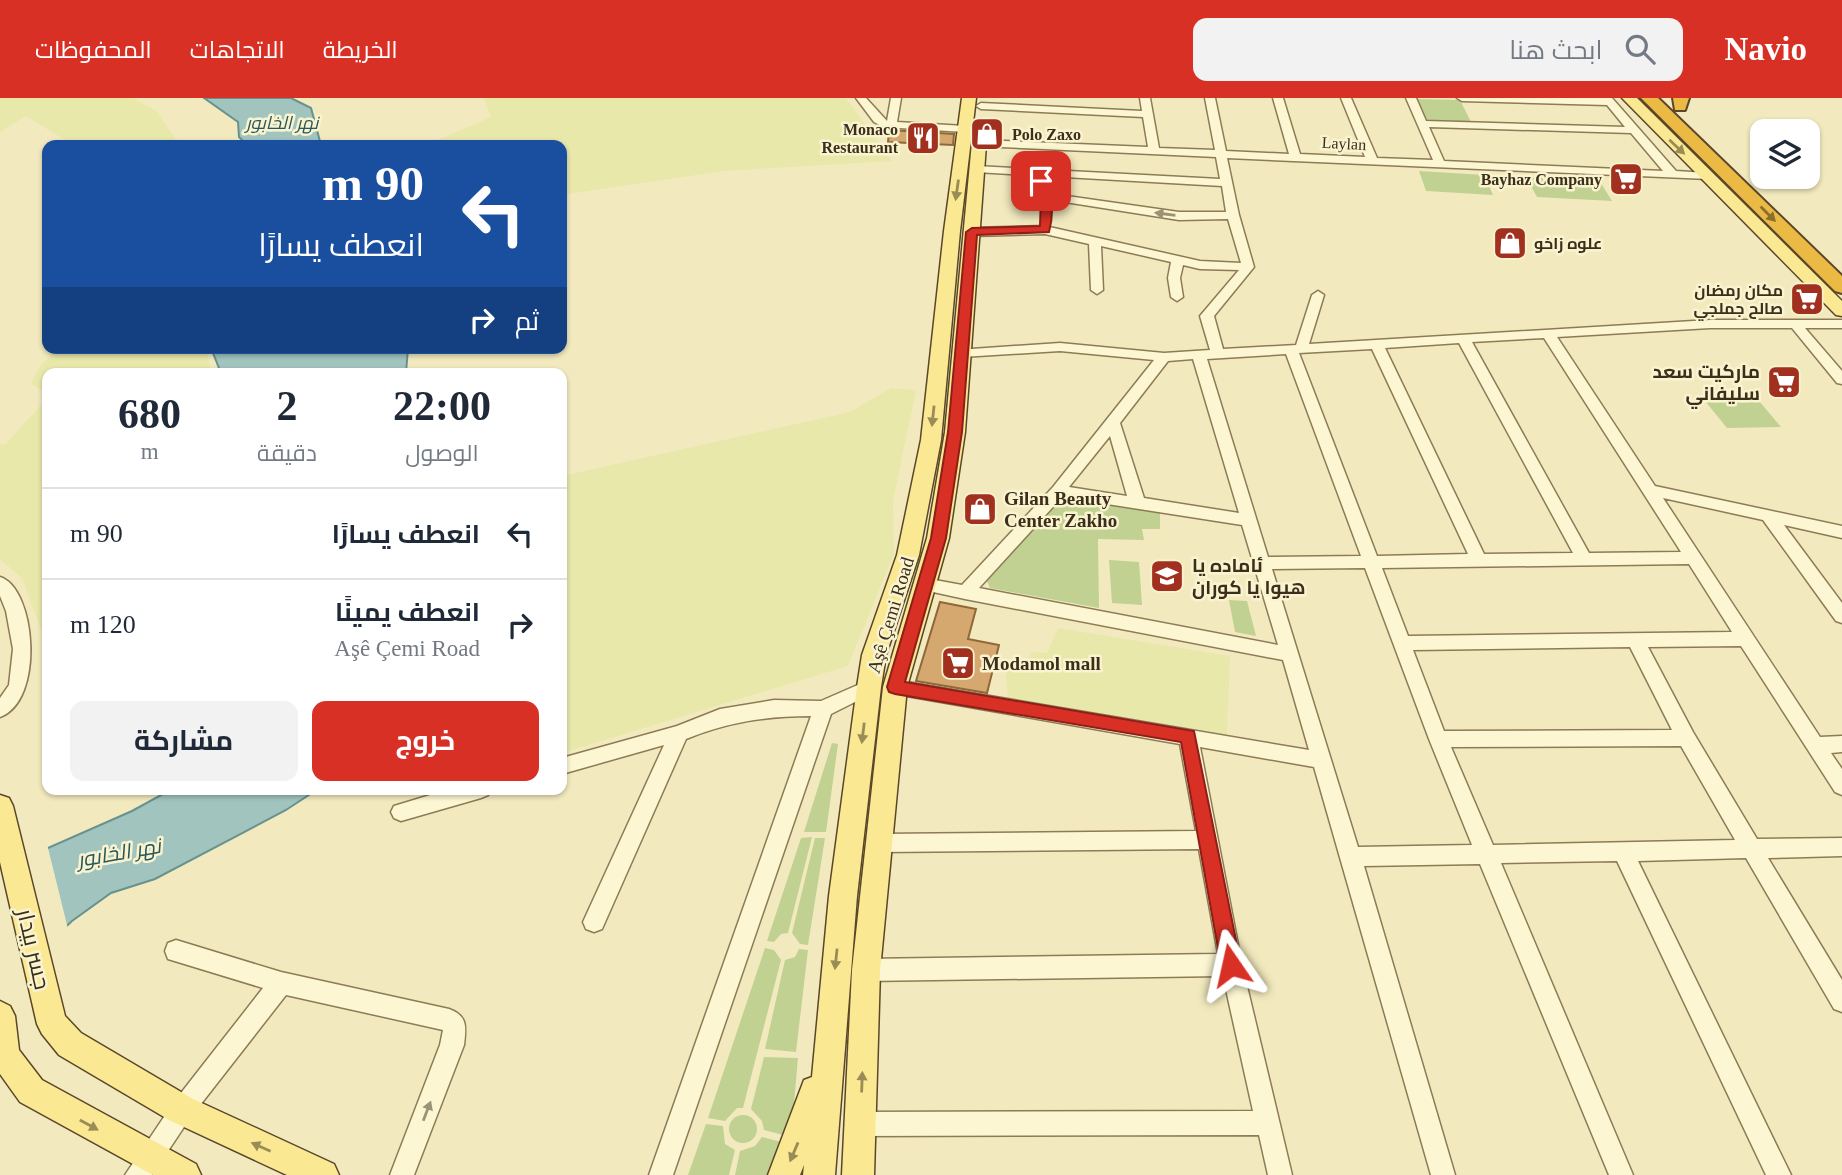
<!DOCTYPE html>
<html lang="ar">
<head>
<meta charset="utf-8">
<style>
	body { margin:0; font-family:"Times New Roman",Cairo,serif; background:#f2f2f3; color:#1f2937; direction:rtl; height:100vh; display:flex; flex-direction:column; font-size:26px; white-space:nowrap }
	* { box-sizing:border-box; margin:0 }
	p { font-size:23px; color:#747a83 }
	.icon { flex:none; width:38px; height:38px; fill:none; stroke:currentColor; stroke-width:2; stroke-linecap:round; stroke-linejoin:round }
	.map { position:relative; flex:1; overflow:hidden; direction:ltr }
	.side { position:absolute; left:42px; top:270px; width:525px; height:427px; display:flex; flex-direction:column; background:#fff; border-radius:14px; box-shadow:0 2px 5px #0004; direction:rtl }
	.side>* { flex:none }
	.hud { position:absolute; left:42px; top:42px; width:525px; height:214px; border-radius:14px; box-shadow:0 2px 5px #0004; direction:rtl; background:#1a4fa0; color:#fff; overflow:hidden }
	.fabs { position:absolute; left:1750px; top:21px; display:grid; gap:14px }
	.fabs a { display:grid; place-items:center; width:70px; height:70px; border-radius:14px; background:#fff; box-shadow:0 2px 5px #0004; font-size:35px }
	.pin { position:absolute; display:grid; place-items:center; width:60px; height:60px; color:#fff; margin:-30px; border-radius:14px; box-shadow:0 4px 10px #0006 }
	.me { position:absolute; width:77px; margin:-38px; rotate:349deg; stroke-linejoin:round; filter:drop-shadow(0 0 5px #0008) }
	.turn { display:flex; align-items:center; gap:24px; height:147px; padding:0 28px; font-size:32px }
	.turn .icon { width:91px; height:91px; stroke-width:2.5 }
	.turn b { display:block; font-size:49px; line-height:60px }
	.then { display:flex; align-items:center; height:66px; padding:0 28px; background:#0003; gap:14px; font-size:26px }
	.eta { display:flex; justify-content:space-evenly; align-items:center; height:119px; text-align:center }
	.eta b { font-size:42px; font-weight:700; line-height:49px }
	.button { display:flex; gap:14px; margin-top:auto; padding:14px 28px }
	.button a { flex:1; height:80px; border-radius:14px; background:#d93025; color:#fff; font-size:28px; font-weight:700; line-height:80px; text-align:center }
	.button a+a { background:#f2f2f3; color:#1f2937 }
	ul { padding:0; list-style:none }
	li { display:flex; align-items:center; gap:21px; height:91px; padding:0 28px; border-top:2px solid #e0e1e3 }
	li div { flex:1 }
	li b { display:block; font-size:26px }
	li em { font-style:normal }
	header { display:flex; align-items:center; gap:42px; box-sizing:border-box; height:98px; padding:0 35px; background:#d93025; color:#fff }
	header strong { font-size:33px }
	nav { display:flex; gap:38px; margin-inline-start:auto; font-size:24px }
	.search { width:490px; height:63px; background:#f2f2f3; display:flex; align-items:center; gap:18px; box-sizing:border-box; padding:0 24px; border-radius:14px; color:#747a83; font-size:26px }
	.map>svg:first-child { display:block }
	.farmland { fill:#e9e8ab }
	.green { fill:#c1d191 }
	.water { fill:#a2c4be; stroke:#68928e; stroke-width:2 }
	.pier { fill:#f2eabe }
	.building { fill:#d5a870; stroke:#8f6738; stroke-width:2 }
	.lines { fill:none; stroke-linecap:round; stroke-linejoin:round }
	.minor-casing { stroke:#8d7b55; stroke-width:3 }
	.major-casing { stroke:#5a472a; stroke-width:3 }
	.highway-casing { stroke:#5a472a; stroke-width:4 }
	.minor { fill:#fcf6d2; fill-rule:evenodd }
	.major { fill:#fae892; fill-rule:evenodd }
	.highway { fill:#ebba45; fill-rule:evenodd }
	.oneway { fill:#9a8c56 }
	.oneway2 { fill:#9c9276 }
	.oneway3 { fill:#8a6e2e }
	.route { fill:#d93025; stroke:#8d1f18; stroke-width:2 }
	.labels { text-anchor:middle; stroke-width:5; stroke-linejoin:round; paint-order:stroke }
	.far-poi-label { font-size:16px; font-weight:bold; fill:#3b2f1b; stroke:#f9f3cf; text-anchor:end }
	.far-street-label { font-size:16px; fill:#3b2f1b; stroke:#f9f3cf }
	.far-water-label { font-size:18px; font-style:italic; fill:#29585c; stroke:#f9f3cf }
	.poi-label { font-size:19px; font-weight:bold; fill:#3b2f1b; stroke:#f9f3cf; text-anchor:start }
	.street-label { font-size:19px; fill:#3b2f1b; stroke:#f9f3cf }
	.water-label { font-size:21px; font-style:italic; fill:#29585c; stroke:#f9f3cf }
	.near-street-label { font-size:23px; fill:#3b2f1b; stroke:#f9f3cf }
</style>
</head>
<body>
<header>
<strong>Navio</strong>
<div class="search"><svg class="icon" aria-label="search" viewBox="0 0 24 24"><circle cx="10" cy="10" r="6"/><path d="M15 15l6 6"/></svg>ابحث هنا</div>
<nav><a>الخريطة</a><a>الاتجاهات</a><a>المحفوظات</a></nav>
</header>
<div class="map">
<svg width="1842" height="1077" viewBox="0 0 1842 1077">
	<rect width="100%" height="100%" fill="#f2eabe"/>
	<g class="farmland">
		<path d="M0 0H133L156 13 180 47H73L26 18 0 34Z"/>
		<path d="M484 0H846L892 63 724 73 562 97V47H426L491 19Z"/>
		<path d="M58 250H207L211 275H47V296L31 286 39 269Z"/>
		<path d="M891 290 916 292 893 403 894 456 848 568 562 655V378L850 314Z"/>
		<path d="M47 300V540H44L22 480 0 461V346H6Z"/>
		<path d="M1058 530 1230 558 1227 637 1008 601 1005 570 1025 569 1032 554 1047 555Z"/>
	</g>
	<g class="green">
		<path d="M1416 1 1460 2 1472 26 1426 24Z"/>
		<path d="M1419 73 1484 77 1493 97 1426 93Z"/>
		<path d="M1526 79 1599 82 1612 103 1537 99Z"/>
		<path d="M1754 297 1781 329 1727 330 1701 298Z"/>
		<path d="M1058 400 1160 413V431H1142L1144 442 1098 441 1099 510 990 490 987 483Z"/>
		<path d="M1109 462 1139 464 1142 507 1112 505Z"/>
		<path d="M1229 502 1247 503 1256 538 1235 534Z"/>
		<path d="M832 645 838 646 826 734H804Z"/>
		<path d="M812 739 788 835 781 836 774 844 767 843 801 740Z"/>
		<path d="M815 740H825L808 847 800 846 792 835Z"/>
		<path d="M765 850 774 852 781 862 743 1010H737L725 1023 708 1020Z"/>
		<path d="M799 851 808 852 796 954 765 951 785 862 795 859Z"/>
		<path d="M764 959 798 960 791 1039 764 1032 762 1023 751 1011Z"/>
		<circle cx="743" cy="1031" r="14"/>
		<path d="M706 1026 723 1028 725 1046 735 1052 729 1077H688Z"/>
		<path d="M762 1039 789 1046 777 1077H735L740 1053 755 1048Z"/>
	</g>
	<g class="water">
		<path d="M204 0H291L311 10 321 47H263L259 43H243L239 39 238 24Z"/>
		<path d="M211 250H408L406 275H221Z"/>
		<path d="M172 691H318L286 712 155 781 111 795 72 823 20 872 0 771 132 713Z"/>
	</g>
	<path class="pier" d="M47 746 68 831 22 874 0 890V768Z"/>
	<g class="building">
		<path d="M889 32 954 36 953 47 888 44Z"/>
		<path d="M940 504 976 511 968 541 999 547 987 595 916 583Z"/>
	</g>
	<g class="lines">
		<g class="minor-casing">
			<g id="minor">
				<path d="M856 0H866L887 23 891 0H901L897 24 965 28 970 31 965 34 883 29 874 24Z"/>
				<path d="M1140 0H1150L1159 50 1215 52 1205 0H1215L1226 53 1289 56 1273 0H1283L1300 56 1365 59 1341 0H1351L1377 60 1433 62 1406 0H1416L1426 23 1625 29 1607 7 1462 3 1457 0H1612L1676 73 1708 75 1714 78 1708 81 1227 60 1239 117 1254 169 1214 218 1223 251 1296 247 1312 197 1318 193 1324 197 1309 246 1710 222H1842V230H1805L1842 273V286L1837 285 1792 230H1710L1557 239 1655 388 1842 428V440L1784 427 1842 505V525L1836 523 1763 422 1663 400 1820 639 1842 638V654L1831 655 1842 671V697L1835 694 1741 548 1648 549 1693 634 1757 741 1842 740V758L1768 760 1842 882V914L1834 911 1746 760 1638 763 1791 1077H1766L1617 763 1501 765 1633 1077H1609L1480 766 1364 768 1455 1077H1431L1314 669 1200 649 1242 867 1292 1077H1268L1259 1037 860 1038 851 1035 848 1026 851 1017 860 1014 1253 1013 1223 878 866 883 858 880 855 872 858 864 866 861 1218 856 1199 751 880 754 873 752 870 745 873 738 880 736 1196 733 1180 646 895 596 889 594 886 589 889 584 895 582 1309 652 1283 562 965 501 924 492 916 486 924 480 962 487 1053 389 1154 262 1060 253 962 259 955 255 957 252 1060 245 1164 255 1210 252 1200 218 1239 172 1200 171 1183 167 1180 180 1183 199 1177 203 1171 199 1168 180 1171 164 1101 148 1103 192 1097 196 1091 192 1089 146 1045 136 972 138 966 134 972 130 1045 128 1200 163 1241 165 1228 121 1179 122 1046 101 1040 98 1046 95 1179 114H1226L1222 88 976 74 970 71 976 68 1220 81 1216 59 979 48 974 45 979 42 1148 49 1143 19 981 11 976 8 981 5 1142 13ZM1429 29 1631 35 1663 73 1444 63ZM1544 240 1681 454 1589 455 1472 244ZM1459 245 1573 455 1484 456 1385 250ZM1372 251 1468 456 1377 458 1299 255ZM1286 256 1361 458 1268 459 1207 261ZM1193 261 1239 415 1144 400 1120 325 1168 263ZM1110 338 1127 398 1069 389ZM1062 399 1242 427 1278 547 979 490ZM1689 466 1732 534 1408 538 1382 470ZM1365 470 1429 641 1472 747 1358 749 1272 471ZM1630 549 1672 632 1444 633 1413 552ZM1681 648 1735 742 1493 747 1451 649Z"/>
				<path d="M0 479C36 490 45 603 0 619V600L9 587 13 551 6 513 0 498Z"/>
				<path d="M869 582 875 584 878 589 875 594 831 616 673 1077H649L811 618C766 618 728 624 686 641L602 831 594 834 586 831 583 824 664 647 562 676V660L677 628 720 611 774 602 821 603Z"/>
				<path d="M450 691H491L488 697 481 700 401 723 394 720 391 714 394 708Z"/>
				<path d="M176 842 281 874 449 911C468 918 466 929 464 947L414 1077H390L440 947 443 932 286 897 190 1020 152 1077H125L174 1004 263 890 168 861 165 853 168 845Z"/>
			</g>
		</g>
		<g class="major-casing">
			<g id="major">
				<path d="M962 0H976L960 133 941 342 919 457 886 557 881 589 857 798 835 1077H803L804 1067 800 1077H768L804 982 812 979 829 798 857 589 862 557 897 457 921 342 944 133Z"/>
				<path d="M1622 0H1637L1842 203V218L1836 217Z"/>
				<path d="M980 29 987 33 965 334 949 440 907 589 880 872 874 1077H842L852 872 883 589 927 440 945 334 973 33Z"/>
				<path d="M0 697 9 700 13 708 65 918 81 935 193 1001 334 1066 339 1077H287L171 1023 59 957 42 936 37 926 0 764Z"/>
				<path d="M0 903 10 908 15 918 19 952 42 982 196 1066 201 1077H153L20 1004 0 976Z"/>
			</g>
		</g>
		<g class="highway-casing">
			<g id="highway">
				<path d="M1641 0H1658L1842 178V195L1835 193Z"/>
				<path d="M1673 0H1689L1685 12H1675Z"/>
			</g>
		</g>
		<use href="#minor" class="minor"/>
		<use href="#major" class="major"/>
		<use href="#highway" class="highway"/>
	</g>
	<defs><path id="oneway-solid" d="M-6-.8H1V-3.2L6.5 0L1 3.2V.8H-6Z" transform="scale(1.75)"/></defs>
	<g class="oneway">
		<use href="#oneway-solid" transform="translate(1677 49) rotate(43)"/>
		<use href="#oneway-solid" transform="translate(957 92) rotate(98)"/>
		<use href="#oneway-solid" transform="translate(933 318) rotate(96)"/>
		<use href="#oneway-solid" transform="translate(863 635) rotate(97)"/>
		<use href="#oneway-solid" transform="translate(836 861) rotate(96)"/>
		<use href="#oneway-solid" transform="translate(862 984) rotate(-88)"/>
		<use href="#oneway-solid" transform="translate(89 1027) rotate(29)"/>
		<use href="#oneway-solid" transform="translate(261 1049) rotate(-156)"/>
		<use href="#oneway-solid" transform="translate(794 1054) rotate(113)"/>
	</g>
	<g class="oneway2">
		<use href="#oneway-solid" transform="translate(1165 116) rotate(-172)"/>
		<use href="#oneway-solid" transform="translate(427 1013) rotate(-69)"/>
	</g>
	<use class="oneway3" href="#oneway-solid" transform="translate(1768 116) rotate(45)"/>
	<path class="route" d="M1041 80C1055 88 1053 120 1049 134L977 137 962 334 946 440 905 584 1194 633 1241 867 1238 874 1231 877 1224 874 1221 867 1181 644 895 596 889 594 887 589 931 440 948 334 966 134 972 130 1040 128 1041 97 1035 83Z"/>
	<defs>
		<g id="shop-square" transform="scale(1.75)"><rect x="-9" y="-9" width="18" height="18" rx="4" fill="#a2301e" stroke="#f9f3cf"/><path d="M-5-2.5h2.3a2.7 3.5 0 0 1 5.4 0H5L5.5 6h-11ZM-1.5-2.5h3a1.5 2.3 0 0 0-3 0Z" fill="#fff"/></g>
		<g id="restaurant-square" transform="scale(1.75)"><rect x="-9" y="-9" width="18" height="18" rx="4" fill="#a2301e" stroke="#f9f3cf"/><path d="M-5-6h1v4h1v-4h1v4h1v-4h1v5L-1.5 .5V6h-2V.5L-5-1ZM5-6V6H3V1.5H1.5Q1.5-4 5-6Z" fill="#fff"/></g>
		<g id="supermarket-square" transform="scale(1.75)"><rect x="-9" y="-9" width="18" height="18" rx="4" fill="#a2301e" stroke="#f9f3cf"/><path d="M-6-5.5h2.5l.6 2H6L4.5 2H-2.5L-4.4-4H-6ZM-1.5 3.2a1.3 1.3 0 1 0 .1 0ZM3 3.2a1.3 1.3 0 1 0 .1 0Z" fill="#fff"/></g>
		<g id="school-square" transform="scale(1.75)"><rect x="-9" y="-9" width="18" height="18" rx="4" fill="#a2301e" stroke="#f9f3cf"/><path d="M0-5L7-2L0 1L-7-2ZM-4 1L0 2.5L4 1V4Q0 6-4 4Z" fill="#fff"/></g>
	</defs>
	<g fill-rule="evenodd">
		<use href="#shop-square" x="987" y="36"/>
		<use href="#restaurant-square" x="923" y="40"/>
		<use href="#supermarket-square" x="1626" y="81"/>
		<use href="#shop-square" x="1510" y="145"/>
		<use href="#supermarket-square" x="1807" y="201"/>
		<use href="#supermarket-square" x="1784" y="284"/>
		<use href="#shop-square" x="980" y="411"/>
		<use href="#school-square" x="1167" y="478"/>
		<use href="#supermarket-square" x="958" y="565"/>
	</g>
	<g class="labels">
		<g class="far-poi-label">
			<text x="898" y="37">Monaco<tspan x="898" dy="18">Restaurant</tspan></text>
			<text x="1012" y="42" text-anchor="start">Polo Zaxo</text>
			<text x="1602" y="87">Bayhaz Company</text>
			<text x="1534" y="151" text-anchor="start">علوه زاخو</text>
			<text x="1783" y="198">مكان رمضان<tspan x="1783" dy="18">صالح جملجي</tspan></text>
		</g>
		<g class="far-street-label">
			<text transform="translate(1344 45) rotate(3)" y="6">Laylan</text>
		</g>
		<g class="far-water-label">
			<text x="282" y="31">نهر الخابور</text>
		</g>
		<g class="poi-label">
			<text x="1760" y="280" text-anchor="end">ماركيت سعد<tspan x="1760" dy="22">سليفاني</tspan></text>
			<text x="1004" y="407">Gilan Beauty<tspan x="1004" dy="22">Center Zakho</tspan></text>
			<text x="1192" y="474">ئاماده یا<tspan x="1192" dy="22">هیوا یا کوران</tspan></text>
			<text x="982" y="572">Modamol mall</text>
		</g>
		<g class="street-label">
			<text transform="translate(890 517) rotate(-73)" y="7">Aşê Çemi Road</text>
		</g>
		<g class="water-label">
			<text transform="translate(119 755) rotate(-10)" y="7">نهر الخابور</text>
		</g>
		<g class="near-street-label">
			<text transform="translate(34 851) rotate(77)" y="8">جسر بيدار</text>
		</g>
	</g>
</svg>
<div class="fabs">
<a><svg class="icon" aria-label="layers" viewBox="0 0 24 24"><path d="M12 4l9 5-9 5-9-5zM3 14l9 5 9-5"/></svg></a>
</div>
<div class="pin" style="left:1041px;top:83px;background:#d93025"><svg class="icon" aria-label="arrive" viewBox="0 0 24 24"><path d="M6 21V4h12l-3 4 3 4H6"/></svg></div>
<svg class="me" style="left:1231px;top:867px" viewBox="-20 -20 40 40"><path d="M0-17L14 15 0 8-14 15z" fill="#d93025" stroke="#fff" stroke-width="4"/></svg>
<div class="hud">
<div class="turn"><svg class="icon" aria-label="left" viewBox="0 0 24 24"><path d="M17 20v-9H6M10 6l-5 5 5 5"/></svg><div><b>90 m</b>انعطف يسارًا</div></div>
<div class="then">ثم<svg class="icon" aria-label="right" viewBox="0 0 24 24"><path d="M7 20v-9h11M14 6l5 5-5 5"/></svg></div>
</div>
<section class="side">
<div class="eta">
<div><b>22:00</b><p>الوصول</p></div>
<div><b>2</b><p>دقيقة</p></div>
<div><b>680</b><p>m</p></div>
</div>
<ul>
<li><svg class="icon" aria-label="left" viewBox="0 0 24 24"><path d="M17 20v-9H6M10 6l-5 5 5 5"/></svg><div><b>انعطف يسارًا</b></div><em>90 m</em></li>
<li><svg class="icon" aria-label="right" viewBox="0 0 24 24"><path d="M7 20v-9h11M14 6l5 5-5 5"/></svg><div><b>انعطف يمينًا</b><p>Aşê Çemi Road</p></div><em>120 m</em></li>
</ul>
<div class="button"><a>خروج</a><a>مشاركة</a></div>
</section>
</div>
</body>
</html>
